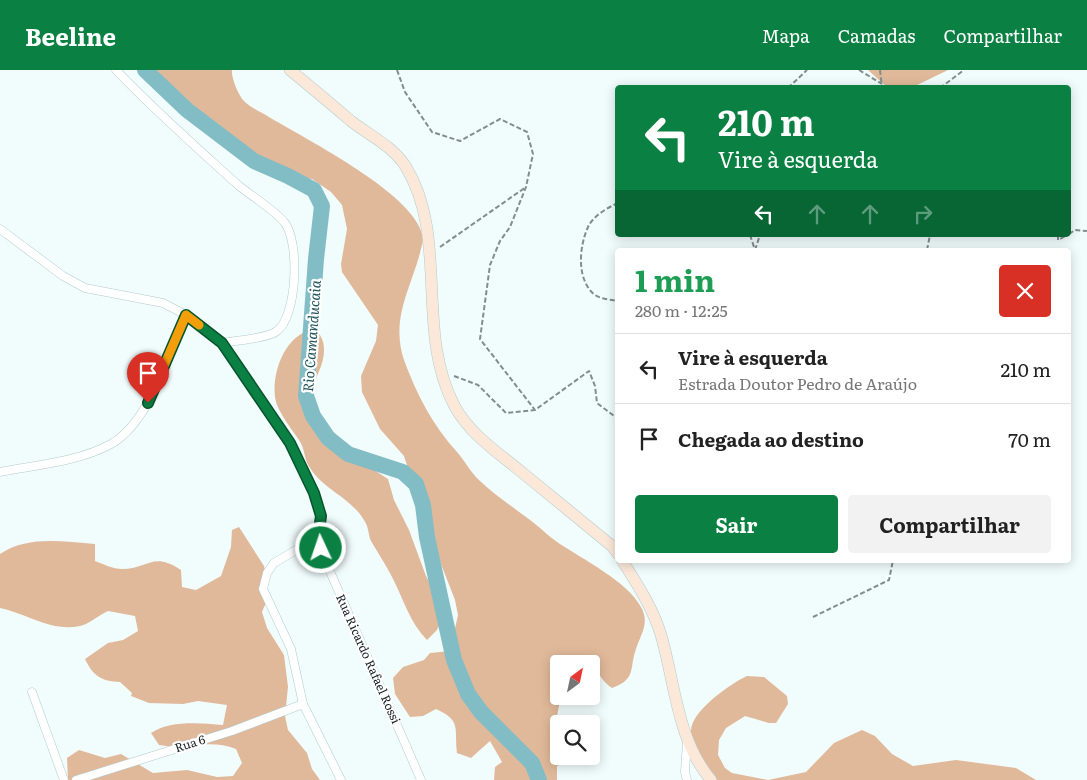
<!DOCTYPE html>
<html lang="pt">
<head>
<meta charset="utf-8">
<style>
	body { margin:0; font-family:Literata,serif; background:#f2f2f2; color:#222; height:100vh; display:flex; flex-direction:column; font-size:19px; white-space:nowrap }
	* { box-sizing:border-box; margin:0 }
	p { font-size:16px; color:#767676 }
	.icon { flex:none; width:28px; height:28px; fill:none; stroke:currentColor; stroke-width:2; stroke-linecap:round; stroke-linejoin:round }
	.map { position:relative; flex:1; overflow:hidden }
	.side { position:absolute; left:615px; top:178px; width:456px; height:315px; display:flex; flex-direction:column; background:#fff; border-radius:5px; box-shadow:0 2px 12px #0003 }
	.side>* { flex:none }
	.banner { position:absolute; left:615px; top:15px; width:456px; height:152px; border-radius:5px; box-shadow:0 2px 12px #0003; background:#0b8043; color:#fff; overflow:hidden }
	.needle { width:32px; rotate:33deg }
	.buttons { position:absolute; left:550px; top:585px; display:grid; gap:10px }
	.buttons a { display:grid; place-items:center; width:50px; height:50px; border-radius:5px; background:#fff; box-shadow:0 2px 12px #0003; font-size:25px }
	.pin { position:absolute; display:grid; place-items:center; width:42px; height:42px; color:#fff; margin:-51px -21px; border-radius:50% 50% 50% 0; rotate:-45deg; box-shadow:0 0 5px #0007 }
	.pin .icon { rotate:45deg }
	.me { position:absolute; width:55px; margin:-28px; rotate:357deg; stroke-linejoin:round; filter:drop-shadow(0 0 4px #0008) }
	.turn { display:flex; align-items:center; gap:18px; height:105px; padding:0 20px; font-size:22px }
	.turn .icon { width:65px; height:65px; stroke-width:2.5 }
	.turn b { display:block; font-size:35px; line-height:42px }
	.lanes { display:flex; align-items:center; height:48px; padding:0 20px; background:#0003; justify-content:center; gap:25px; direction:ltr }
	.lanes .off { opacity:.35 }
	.round { display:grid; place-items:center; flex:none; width:52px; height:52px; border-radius:5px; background:#f2f2f2 }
	.headline { display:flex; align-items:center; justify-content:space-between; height:85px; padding:0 20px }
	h1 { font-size:30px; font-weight:700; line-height:38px; color:#1e9e55 }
	.action { display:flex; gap:10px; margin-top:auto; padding:10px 20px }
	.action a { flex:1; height:58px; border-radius:5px; background:#0b8043; color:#fff; font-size:20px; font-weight:700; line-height:58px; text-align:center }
	.action a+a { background:#f2f2f2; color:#222 }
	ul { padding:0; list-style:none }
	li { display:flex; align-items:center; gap:15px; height:70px; padding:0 20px; border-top:1px solid #e0e0e0 }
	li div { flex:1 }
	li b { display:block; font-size:19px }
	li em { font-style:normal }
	header { display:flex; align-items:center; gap:30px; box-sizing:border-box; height:70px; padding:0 25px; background:#0b8043; color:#fff }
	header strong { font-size:24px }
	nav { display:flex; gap:28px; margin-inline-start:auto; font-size:18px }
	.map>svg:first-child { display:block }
	.forest { fill:#e0b99a }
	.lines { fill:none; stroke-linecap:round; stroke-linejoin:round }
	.river { stroke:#82bdc6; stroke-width:16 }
	.street-casing { stroke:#b1cbcf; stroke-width:9 }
	.secondary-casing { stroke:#b1cbcf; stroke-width:12 }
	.path { stroke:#828d8e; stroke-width:2; stroke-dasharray:5 2.5; stroke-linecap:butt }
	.street { stroke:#fff; stroke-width:8 }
	.secondary { stroke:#fbe8d9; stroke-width:11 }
	.route-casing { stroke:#07532c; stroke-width:12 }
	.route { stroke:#0b8043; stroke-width:9 }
	.slow { stroke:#f59e0b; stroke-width:9 }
	.labels { text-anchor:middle; stroke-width:4.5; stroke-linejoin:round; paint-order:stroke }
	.street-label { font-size:12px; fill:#182224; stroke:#fff }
	.water-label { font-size:14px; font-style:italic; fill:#1e5158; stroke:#fff }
</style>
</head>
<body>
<header>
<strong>Beeline</strong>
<nav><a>Mapa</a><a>Camadas</a><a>Compartilhar</a></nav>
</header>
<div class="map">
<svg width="1087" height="710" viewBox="0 0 1087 710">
	<rect width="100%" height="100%" fill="#f1fcfd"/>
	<g class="forest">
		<path d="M154 0H232C231 7 238 25 244 31 251 38 261 42 269 47 305 69 422 127 423 170 415 213 389 245 404 290 416 323 433 356 457 382 465 391 471 403 480 411 499 429 521 442 540 458 546 463 551 468 557 472 582 489 627 511 641 537 650 553 641 564 636 579 629 598 637 609 612 618 596 608 596 588 575 587L568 594H559V626H561L557 646 569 654H559V686H582L557 696V710H494L495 697 502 692 490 671 471 688 457 683C454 658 462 651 436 639L423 646 410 647 395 624 393 608 403 597 424 590 430 583 450 581 458 545 455 530 441 494 423 428 410 404 404 386 380 359 362 322 361 306 376 271 378 255 342 202 341 194 347 159 342 135 331 122 312 109 280 105 212 63 179 24Z"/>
		<path d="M868 0H948L913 17 888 18Z"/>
		<path d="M309 260 317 261C333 279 318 304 309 322L315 343 332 377 350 391 371 398 388 409 394 430 409 460 426 506 440 531 443 546 437 560 427 570C410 553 403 528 392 507 386 495 378 483 371 471 368 464 369 457 364 450 350 427 324 420 310 398 304 390 305 378 299 370 291 358 277 341 275 327 272 302 284 269 309 260Z"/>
		<path d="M239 457 264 496 268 514 267 530 262 542 267 558 284 585 288 617 285 646 288 660 307 683 312 699 320 710H68L67 688 79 680 105 688 121 684 153 703 187 700 217 707 233 706 242 693 236 679C210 668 185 680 159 675L151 663C170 650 200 653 223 655L227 635 198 631 183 634 149 633 131 626 132 623 120 612C101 611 93 606 85 589L108 573 123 570 138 561 135 546 108 541C99 545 89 554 80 556 51 562 28 544 0 538V484C29 465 62 472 95 474V491C103 494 113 499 122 499 149 499 152 481 181 500L182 517 196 520 221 506 231 477 232 460Z"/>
		<path d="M747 606 764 607 787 626 788 634 776 653H769L745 646 726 658 719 670 718 685 725 698 732 703 768 710 806 702 834 673 862 660 875 666 892 684 913 696 956 690 1016 698 1036 710H713C705 698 690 676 691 661 691 641 730 614 747 606Z"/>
	</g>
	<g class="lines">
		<path class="river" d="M145 0 187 40 254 91 288 106 314 120 322 136 316 189 306 326 313 346 328 368 348 384 403 402 416 414 423 435 427 467 454 590 468 624 481 642 532 693 539 710"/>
		<g class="street-casing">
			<g id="street">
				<path d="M116 0C155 41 196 77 238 115 250 125 277 142 285 153 300 174 297 246 277 261 269 268 234 271 222 273"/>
				<path d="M0 159 63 206 85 218 163 233 186 245 222 273 290 373 314 423 321 446 318 467 325 490 421 710"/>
				<path d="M0 402C36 395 78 392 111 374 149 353 169 284 186 245"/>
				<path d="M318 467 274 493 267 503 263 519 291 579 303 634 341 710"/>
				<path d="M32 622 64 710"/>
				<path d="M76 710 232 661 303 634"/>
				<path d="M687 710 685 702 687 672"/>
			</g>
		</g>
		<g class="secondary-casing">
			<g id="secondary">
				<path d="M290 0C311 17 331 34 351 51 370 66 393 76 406 97 449 168 415 260 454 335 469 364 500 384 524 404 553 428 583 452 612 476L618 484"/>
				<path d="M622 490C637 514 653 538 661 565 675 613 677 670 711 710"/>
			</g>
		</g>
		<g class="path">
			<path d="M397 0 405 22 432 62 460 71 500 49 527 62 533 84 526 117 510 157 500 171 490 195 480 269 535 340"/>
			<path d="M859 0 882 14"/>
			<path d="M880 0 882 18"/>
			<path d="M788 18 807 0"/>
			<path d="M940 18 964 0"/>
			<path d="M618 133C607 138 593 146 588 157 579 177 576 210 595 225 601 229 611 230 618 231"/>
			<path d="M1069 164 1075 160 1087 161"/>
			<path d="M750 165 755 180"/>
			<path d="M1058 165V170L1067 165"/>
			<path d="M440 177 526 117"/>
			<path d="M755 180 760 165"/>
			<path d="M927 180 930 165"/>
			<path d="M454 306 478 315 506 343 535 340 589 301 595 316 597 333 618 349"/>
			<path d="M813 547 889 510 893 490"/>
		</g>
		<use href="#street" class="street"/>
		<use href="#secondary" class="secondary"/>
	</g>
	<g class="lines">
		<g class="route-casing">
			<path id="route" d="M148 333 186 245 222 273 290 373 314 423 321 446 318 467 321 478"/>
		</g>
		<use href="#route" class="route"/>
		<path class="slow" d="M163 298 186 245 199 255"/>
	</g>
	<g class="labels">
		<g class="street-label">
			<text transform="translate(368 589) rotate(66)" y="4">Rua Ricardo Rafael Rossi</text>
			<text transform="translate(190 674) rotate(-18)" y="4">Rua 6</text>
		</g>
		<g class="water-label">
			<text transform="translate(312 266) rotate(-86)" y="5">Rio Camanducaia</text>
		</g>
	</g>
</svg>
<div class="buttons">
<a><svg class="needle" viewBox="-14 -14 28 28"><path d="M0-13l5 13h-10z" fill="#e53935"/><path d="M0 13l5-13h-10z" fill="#767676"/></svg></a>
<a><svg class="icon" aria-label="search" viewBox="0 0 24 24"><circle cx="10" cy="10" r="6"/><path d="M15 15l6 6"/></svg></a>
</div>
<div class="pin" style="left:148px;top:333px;background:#d93025"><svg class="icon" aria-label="arrive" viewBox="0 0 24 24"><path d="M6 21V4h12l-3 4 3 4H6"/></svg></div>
<svg class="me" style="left:321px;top:478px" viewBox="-20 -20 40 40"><circle r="17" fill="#0b8043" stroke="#fff" stroke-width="3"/><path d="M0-11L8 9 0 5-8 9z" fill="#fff"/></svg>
<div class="banner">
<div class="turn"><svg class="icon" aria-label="left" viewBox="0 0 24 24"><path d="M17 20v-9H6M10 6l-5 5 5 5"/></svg><div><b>210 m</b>Vire à esquerda</div></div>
<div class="lanes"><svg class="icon" aria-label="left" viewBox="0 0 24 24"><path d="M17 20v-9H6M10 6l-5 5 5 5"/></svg><svg class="icon off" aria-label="ahead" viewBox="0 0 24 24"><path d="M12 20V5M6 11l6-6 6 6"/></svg><svg class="icon off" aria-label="ahead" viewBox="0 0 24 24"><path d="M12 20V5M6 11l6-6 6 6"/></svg><svg class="icon off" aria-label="right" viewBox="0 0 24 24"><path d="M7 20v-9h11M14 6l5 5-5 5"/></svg></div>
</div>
<section class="side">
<div class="headline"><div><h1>1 min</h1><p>280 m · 12:25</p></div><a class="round" style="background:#d93025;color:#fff"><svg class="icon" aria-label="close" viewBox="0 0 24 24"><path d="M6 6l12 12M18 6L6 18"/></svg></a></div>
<ul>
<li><svg class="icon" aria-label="left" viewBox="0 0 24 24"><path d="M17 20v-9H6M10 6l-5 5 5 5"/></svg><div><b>Vire à esquerda</b><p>Estrada Doutor Pedro de Araújo</p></div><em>210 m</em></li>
<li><svg class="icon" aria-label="arrive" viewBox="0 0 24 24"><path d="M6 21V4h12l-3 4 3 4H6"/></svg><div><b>Chegada ao destino</b></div><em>70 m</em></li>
</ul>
<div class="action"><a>Sair</a><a>Compartilhar</a></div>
</section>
</div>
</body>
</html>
